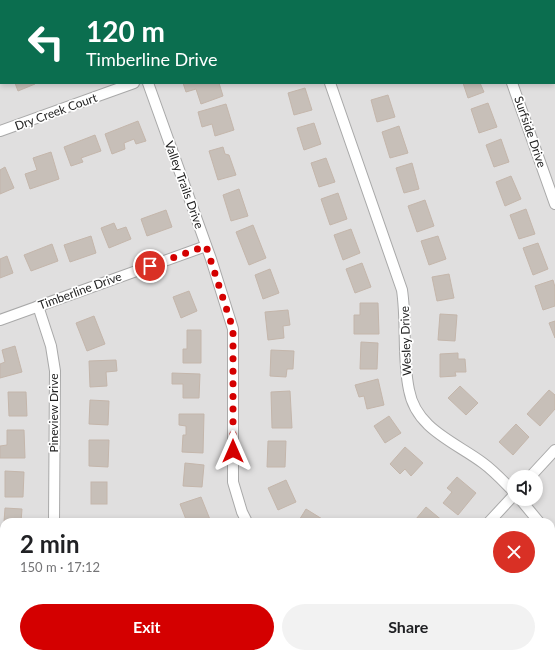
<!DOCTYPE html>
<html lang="en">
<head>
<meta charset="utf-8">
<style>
	body { margin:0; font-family:Lato,sans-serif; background:#f2f2f2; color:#202124; height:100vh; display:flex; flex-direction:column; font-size:15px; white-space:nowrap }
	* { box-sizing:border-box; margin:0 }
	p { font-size:13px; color:#757577 }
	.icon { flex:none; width:22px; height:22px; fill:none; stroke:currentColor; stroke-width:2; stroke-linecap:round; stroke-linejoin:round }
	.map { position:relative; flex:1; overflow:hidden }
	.sheet { position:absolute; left:0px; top:518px; width:555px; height:140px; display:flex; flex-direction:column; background:#fff; border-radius:12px 12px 0 0; box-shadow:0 2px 6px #0003 }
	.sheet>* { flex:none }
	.top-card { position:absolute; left:0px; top:0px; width:555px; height:84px; box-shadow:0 2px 6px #0003; background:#0b6e4f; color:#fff; overflow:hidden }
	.tools { position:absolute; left:507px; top:470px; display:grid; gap:8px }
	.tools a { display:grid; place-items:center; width:36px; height:36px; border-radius:50%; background:#fff; box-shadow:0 2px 6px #0003; font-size:20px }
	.pin { position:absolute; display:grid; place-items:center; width:34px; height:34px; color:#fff; margin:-17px; border:2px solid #fff; border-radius:50%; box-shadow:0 1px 4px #0007 }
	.me { position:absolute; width:44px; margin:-22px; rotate:0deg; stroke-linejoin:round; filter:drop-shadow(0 0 3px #0008) }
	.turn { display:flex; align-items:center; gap:14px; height:84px; padding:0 20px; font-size:18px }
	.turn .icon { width:52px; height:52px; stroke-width:2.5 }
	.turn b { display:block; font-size:28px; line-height:34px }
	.round { display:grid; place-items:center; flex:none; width:42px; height:42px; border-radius:21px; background:#f2f2f2 }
	.summary { display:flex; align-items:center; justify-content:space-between; height:68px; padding:0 20px }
	h1 { font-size:24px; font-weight:700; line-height:30px }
	.cta { display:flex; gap:8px; margin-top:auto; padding:8px 20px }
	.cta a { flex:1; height:46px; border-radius:24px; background:#d40000; color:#fff; font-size:16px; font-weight:700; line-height:46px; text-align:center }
	.cta a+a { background:#f2f2f2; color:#202124 }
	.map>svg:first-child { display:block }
	.residential { fill:#e0dfdf; fill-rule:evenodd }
	.building { fill:#c7bfb8; stroke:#c4b6ab }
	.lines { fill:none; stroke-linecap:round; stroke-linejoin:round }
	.street-casing { stroke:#a9a9a9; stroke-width:12 }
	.street { stroke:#fff; stroke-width:10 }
	.route { stroke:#d40000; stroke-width:7; stroke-dasharray:0 12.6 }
	.labels { text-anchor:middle; stroke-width:3.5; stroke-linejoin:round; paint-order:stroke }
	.street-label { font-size:12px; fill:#222; stroke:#fff }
</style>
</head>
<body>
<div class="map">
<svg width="555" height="658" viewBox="0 0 555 658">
	<rect width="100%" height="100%" fill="#f2efe9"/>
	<path class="residential" d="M0 0H555V658H0ZM1 1H554V83H1ZM514 477H536V499H514ZM4 522H551V654H4Z"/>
	<g class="building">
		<path d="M15 83H35V84L18 91Z"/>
		<path d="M183 83H219L223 96 201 104 196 89 186 92Z"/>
		<path d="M463 83H480L484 92 468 98Z"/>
		<path d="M305 88 312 110 294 115 288 93Z"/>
		<path d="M388 95 395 117 377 122 371 100Z"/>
		<path d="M488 103 497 127 479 133 471 109Z"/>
		<path d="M226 104 234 130 215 136 212 124 202 127 198 112Z"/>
		<path d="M138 121 146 141 136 144 134 139 124 143 125 149 112 154 105 134Z"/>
		<path d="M314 123 321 144 304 150 297 128Z"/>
		<path d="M399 126 408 153 390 158 382 132Z"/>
		<path d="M95 135 101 151 81 158 83 162 71 166 64 147Z"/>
		<path d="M501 139 509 162 494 167 486 145Z"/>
		<path d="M223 147 225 154 229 155 236 175 218 180 209 151Z"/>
		<path d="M51 152 59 179 30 189 25 174 37 170 33 158Z"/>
		<path d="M326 158 335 182 319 187 311 163Z"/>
		<path d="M412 163 419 189 404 193 396 168Z"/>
		<path d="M5 167 14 188 0 194V170Z"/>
		<path d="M511 176 521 199 505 206 496 182Z"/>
		<path d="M239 189 248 216 231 221 223 195Z"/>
		<path d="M338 193 347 219 330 225 321 199Z"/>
		<path d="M425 200 434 226 417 232 408 206Z"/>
		<path d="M526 209 535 234 519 239 510 215Z"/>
		<path d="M166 210 172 227 147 236 141 219Z"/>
		<path d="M114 223 117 230 126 227 131 239 109 248 101 228Z"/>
		<path d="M253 225 266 258 249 265 236 232Z"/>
		<path d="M351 229 360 253 343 260 334 235Z"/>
		<path d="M91 236 96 253 70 262 64 245Z"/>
		<path d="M438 236 446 259 429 265 421 241Z"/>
		<path d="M538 243 548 269 533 275 523 248Z"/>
		<path d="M52 244 58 261 31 271 24 255Z"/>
		<path d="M7 256 13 273 0 278V259Z"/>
		<path d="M362 263 371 287 355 293 346 269Z"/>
		<path d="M270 269 279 293 263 299 255 275Z"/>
		<path d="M449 274 454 298 437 301 432 277Z"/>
		<path d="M553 280 555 287V306L543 310 535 286Z"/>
		<path d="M189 291 197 311 181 318 173 297Z"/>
		<path d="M360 303H378L379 334H354V315H360Z"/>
		<path d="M288 310 290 325 283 326 284 338 268 340 265 312Z"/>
		<path d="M440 314 457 315 455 341 438 340Z"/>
		<path d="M94 316 105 344 87 351 76 323Z"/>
		<path d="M555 321V338L549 323Z"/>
		<path d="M187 330H201V363H183V349H187Z"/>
		<path d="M361 342 378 343 377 369H360Z"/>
		<path d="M15 346 22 372 0 378V364L5 362 2 350Z"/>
		<path d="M271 350 294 351 293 369H287L286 377 270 376Z"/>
		<path d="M458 353V359H465L466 372H455L456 376 440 377V354Z"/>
		<path d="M116 360 117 371 106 372 107 386 90 387 89 361Z"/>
		<path d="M172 373 200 374 199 398H183V384H172Z"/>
		<path d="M378 379 384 405 367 409 364 396 359 397 355 385Z"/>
		<path d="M460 386 478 403 466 415 448 398Z"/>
		<path d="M549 390 555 395V409L540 426 527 414Z"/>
		<path d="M290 391 292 428H272L271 392Z"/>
		<path d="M8 392H26L27 416H9Z"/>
		<path d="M90 400 109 401 108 425 89 424Z"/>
		<path d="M179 414H204L203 453 182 452 183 435H186V426L179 425Z"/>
		<path d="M389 416 401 433 385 443 374 426Z"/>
		<path d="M516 424 529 437 513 455 499 442Z"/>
		<path d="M7 430H24L25 458H0V446L7 445Z"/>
		<path d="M89 440H109L108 467 89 466Z"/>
		<path d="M268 441H286L285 467H267Z"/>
		<path d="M405 447 423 463 411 476 405 469 400 474 390 464Z"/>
		<path d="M185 463 204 465 202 487 183 486Z"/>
		<path d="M5 471 24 472 23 497H5Z"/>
		<path d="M457 477 476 493 458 515 443 503 452 492 447 488Z"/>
		<path d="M286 480 296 502 278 510 268 488Z"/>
		<rect x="91" y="482" width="16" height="22"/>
		<path d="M201 497 211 522H187L180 504Z"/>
		<path d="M426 507 444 522H420L416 519Z"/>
		<path d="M5 508 22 509 21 522H4Z"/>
		<path d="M306 509 327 522H298Z"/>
		<path d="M555 602V621L551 616V606Z"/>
		<path d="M4 646V654H19V658H4Z"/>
		<path d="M81 654H112V655H103V658H81Z"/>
		<path d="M464 654H487L489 657 467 658Z"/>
	</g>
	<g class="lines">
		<g class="street-casing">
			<g id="street">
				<path d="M119 0 120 1"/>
				<path d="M301 0V1"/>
				<path d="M483 0V1"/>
				<path d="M148 83 211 259 233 329V482L242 512 247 522"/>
				<path d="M330 83 402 290C407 324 402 357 409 390 416 429 455 442 483 463 494 471 504 482 514 492"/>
				<path d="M512 83 555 204"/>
				<path d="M0 131 134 83"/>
				<path d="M38 306 51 346 55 371 54 522"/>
				<path d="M0 320 206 246"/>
				<path d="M530 477 555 450"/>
				<path d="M520 499 539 522"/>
				<path d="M489 522 514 495"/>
				<path d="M551 538 555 543"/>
				<path d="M0 602 4 604"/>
				<path d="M423 654 427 658"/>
				<path d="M52 658V654"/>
			</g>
		</g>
		<use href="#street" class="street"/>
	</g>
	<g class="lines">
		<path class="route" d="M150 266 206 246 233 329V451"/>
	</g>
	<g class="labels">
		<g class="street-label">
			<text transform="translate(56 112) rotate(-20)" y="4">Dry Creek Court</text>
			<text transform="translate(530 132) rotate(71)" y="4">Surfside Drive</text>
			<text transform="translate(184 185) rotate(70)" y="4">Valley Trails Drive</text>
			<text transform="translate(80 291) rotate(-20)" y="4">Timberline Drive</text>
			<text transform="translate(406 341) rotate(-92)" y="4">Wesley Drive</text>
			<text transform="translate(54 413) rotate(-90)" y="4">Pineview Drive</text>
		</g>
	</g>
</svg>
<div class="tools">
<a><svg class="icon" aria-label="sound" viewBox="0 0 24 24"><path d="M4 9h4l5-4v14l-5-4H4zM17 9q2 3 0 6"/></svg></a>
</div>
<div class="pin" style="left:150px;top:266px;background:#d93025"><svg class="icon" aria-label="arrive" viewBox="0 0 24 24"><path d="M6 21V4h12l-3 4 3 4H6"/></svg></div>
<svg class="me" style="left:233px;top:451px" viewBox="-20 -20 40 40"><path d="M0-17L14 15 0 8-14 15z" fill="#d40000" stroke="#fff" stroke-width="4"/></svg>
<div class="top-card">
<div class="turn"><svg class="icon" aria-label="left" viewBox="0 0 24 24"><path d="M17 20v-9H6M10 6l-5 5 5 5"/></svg><div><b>120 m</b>Timberline Drive</div></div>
</div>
<section class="sheet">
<div class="summary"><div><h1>2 min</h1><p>150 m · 17:12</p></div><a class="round" style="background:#d93025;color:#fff"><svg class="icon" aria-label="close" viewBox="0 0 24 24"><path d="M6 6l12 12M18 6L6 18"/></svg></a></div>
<div class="cta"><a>Exit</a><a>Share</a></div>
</section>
</div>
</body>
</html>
